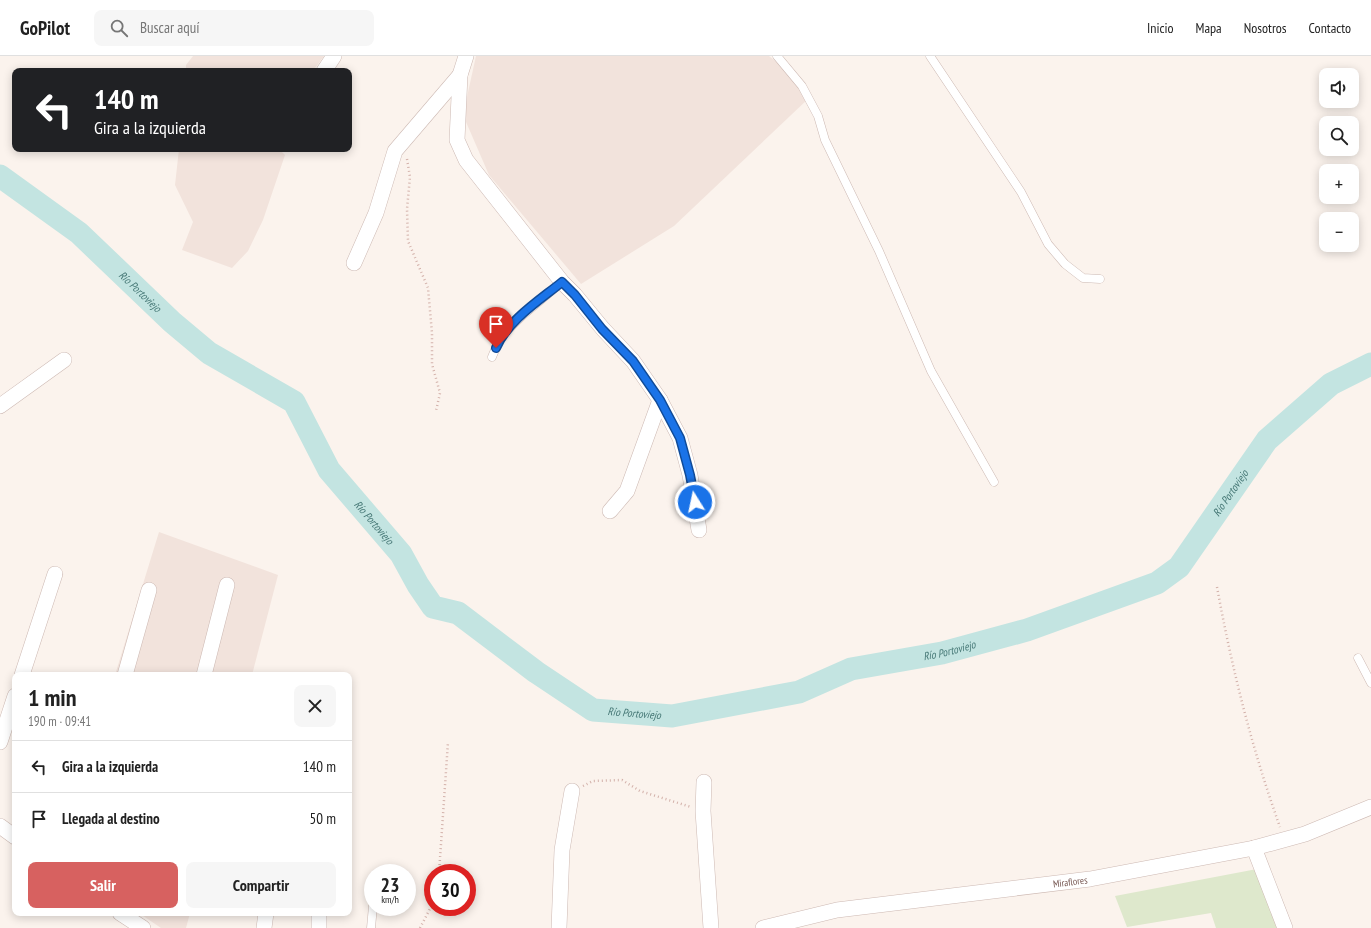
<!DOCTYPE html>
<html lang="es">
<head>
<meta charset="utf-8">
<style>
	body { margin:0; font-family:"PT Sans Narrow",sans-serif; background:#f6f6f6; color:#222; height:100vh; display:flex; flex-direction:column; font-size:15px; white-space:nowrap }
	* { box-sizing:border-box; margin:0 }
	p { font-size:13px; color:#767676 }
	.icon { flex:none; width:22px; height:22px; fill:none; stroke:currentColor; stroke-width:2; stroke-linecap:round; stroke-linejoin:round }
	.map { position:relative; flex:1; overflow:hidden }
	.details { position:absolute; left:12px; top:616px; width:340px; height:244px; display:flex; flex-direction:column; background:#fff; border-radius:8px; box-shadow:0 2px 10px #0003 }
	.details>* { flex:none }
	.guide { position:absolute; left:12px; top:12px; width:340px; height:84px; border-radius:8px; box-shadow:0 2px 10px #0003; background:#202124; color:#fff; overflow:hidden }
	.fabs { position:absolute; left:1319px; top:12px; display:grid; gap:8px }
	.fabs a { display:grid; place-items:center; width:40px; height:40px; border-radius:8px; background:#fff; box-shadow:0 2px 10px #0003; font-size:20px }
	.speed { position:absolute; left:364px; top:808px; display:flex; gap:8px; font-size:20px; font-weight:700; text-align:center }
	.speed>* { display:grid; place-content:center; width:52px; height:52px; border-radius:50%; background:#fff; box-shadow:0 2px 10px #0003; line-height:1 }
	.speed small { font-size:10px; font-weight:400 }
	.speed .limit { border:6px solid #d22; background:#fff; color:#111 }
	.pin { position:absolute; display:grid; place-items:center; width:34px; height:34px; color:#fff; margin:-41px -17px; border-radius:50% 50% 50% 0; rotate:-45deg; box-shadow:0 0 4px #0007 }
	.pin .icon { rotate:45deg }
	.me { position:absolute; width:44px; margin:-22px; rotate:350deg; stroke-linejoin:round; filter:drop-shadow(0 0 3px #0008) }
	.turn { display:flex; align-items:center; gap:14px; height:84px; padding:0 16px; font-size:18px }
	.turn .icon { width:52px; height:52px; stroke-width:2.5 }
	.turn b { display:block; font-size:28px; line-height:34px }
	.round { display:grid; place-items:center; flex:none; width:42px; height:42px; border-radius:8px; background:#f6f6f6 }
	.summary { display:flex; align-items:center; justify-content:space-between; height:68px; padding:0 16px }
	h1 { font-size:24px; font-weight:700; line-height:30px }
	.action { display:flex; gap:8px; margin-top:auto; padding:8px 16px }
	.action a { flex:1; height:46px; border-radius:8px; background:#d76160; color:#fff; font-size:16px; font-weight:700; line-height:46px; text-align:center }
	.action a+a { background:#f6f6f6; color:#222 }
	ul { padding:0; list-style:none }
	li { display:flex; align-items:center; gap:12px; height:52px; padding:0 16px; border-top:1px solid #e0e0e0 }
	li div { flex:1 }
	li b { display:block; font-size:15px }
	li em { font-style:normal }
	header { display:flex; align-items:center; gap:24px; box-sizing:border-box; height:56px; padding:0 20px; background:#fff; border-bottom:1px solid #e0e0e0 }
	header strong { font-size:19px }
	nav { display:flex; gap:22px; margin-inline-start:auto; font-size:14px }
	.search { width:280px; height:36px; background:#f6f6f6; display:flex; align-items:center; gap:10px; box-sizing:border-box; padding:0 14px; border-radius:8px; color:#767676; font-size:15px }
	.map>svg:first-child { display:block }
	.residential { fill:#f2e3dc }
	.green { fill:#dee8cc }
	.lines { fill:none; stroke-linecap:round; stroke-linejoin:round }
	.river { stroke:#c3e4e1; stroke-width:23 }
	.lane-casing { stroke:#cdb9b3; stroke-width:9 }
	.street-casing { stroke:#cdb9b3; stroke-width:16 }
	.path { stroke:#d3b1aa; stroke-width:2.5; stroke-dasharray:1 3; stroke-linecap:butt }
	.lane { stroke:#fff; stroke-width:8 }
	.street { stroke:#fff; stroke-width:15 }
	.route-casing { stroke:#114b97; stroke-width:10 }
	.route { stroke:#1a73e8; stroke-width:7 }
	.labels { text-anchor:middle; stroke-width:3.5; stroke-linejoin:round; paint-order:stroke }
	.street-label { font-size:10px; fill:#755651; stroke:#fef8f4 }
	.water-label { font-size:11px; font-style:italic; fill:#467876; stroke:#fef8f4 }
</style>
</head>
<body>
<header>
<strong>GoPilot</strong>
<div class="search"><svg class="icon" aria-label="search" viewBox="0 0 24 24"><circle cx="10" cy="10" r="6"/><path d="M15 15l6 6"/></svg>Buscar aquí</div>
<nav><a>Inicio</a><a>Mapa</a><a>Nosotros</a><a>Contacto</a></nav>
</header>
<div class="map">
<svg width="1371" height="872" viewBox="0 0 1371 872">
	<rect width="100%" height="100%" fill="#fbf3ed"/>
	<g class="residential">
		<path d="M193 0H324L313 15H186V9Z"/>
		<path d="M476 0H769L779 8 808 43 674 170 581 228 489 119 463 59Z"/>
		<path d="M179 93H279L285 99 263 164 248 195 232 212 182 194 193 166 175 129Z"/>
		<path d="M159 476 278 519 252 619H115Z"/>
		<path d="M139 857H190L186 872H161Z"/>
	</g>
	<path class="green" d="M1257 813 1278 872H1216L1211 857 1127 871 1115 840Z"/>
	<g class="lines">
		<path class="river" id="s1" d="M0 120 79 177 172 266 209 297 294 346 329 414 401 498 418 529 433 551 458 557 536 616 593 654 672 660 799 636 851 613 942 597 1027 574 1157 527 1179 511 1267 384 1331 328 1371 308"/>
		<g class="lane-casing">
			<g id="lane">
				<path d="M777 0 802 30 818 60 825 84 879 195 931 315 994 426"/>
				<path d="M930 0 1021 136 1048 188 1065 208 1083 222 1100 223"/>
				<path d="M492 301 500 282 523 259 562 226"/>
				<path d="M1358 602 1371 627"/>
				<path d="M371 872 373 850"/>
			</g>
		</g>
		<g class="street-casing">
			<g id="street">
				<path d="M466 0 460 19 457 84 466 104 562 226 575 239 603 273 633 305 660 344 680 382 690 419 699 474"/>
				<path d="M324 15 334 0"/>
				<path d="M354 207 376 157 395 95 460 19"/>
				<path d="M0 350 64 304"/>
				<path d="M610 455 627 435 660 344"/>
				<path d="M22 619 55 518"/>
				<path d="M125 619 149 534"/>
				<path d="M204 619 227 529"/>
				<path d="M0 686 15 640"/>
				<path d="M704 726 703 755 711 872"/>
				<path d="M0 770 15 781"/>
				<path d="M1254 792 1285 872"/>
				<path d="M120 857 143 872"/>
				<path d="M319 857V872"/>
				<path d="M264 872 266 857"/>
				<path d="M559 872 562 794 572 735"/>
				<path id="s2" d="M763 872 837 854 1090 823 1254 792 1305 778 1371 751"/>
			</g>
		</g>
		<g class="path">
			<path d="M407 103 410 121 407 153 408 185 428 232 432 277V308L440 337 436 355"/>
			<path d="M1217 531C1232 613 1252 693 1280 771"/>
			<path d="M583 730 593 725 622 724 640 735 691 751"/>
			<path d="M439 817 448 686"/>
			<path d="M420 872 433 847"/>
		</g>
		<use href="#lane" class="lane"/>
		<use href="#street" class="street"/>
	</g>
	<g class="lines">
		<g class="route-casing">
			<path id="route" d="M496 292C508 264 540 244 562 226L575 239 602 273 633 305 660 344 680 382 690 419 695 446"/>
		</g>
		<use href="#route" class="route"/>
	</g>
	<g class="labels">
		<g class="street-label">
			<text dy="4" stroke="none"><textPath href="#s2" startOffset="311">Miraflores</textPath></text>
		</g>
		<g class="water-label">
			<text dy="4" stroke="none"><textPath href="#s1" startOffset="182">Río Portoviejo</textPath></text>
			<text dy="4" stroke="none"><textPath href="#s1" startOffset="1515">Río Portoviejo</textPath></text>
			<text dy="4" stroke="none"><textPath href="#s1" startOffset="518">Río Portoviejo</textPath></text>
			<text dy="4" stroke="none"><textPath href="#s1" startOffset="1179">Río Portoviejo</textPath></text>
			<text dy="4" stroke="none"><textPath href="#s1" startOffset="855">Río Portoviejo</textPath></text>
		</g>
	</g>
</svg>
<div class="fabs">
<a><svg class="icon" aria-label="sound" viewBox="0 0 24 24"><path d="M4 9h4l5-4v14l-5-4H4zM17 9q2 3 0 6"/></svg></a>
<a><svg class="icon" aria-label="search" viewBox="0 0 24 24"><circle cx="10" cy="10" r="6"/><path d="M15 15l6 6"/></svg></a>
<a>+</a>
<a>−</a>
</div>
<div class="speed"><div>23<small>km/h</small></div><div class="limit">30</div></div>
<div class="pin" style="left:496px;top:292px;background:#d93025"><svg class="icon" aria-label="arrive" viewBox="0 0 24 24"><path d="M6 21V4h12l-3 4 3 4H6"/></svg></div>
<svg class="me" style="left:695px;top:446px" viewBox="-20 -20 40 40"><circle r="17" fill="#1a73e8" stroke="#fff" stroke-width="3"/><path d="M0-11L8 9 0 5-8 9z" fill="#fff"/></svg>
<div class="guide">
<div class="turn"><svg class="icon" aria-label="left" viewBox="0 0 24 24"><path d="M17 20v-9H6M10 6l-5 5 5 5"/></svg><div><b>140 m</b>Gira a la izquierda</div></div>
</div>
<section class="details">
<div class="summary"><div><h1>1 min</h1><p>190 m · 09:41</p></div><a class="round"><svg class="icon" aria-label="close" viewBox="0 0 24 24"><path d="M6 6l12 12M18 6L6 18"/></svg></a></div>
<ul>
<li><svg class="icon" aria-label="left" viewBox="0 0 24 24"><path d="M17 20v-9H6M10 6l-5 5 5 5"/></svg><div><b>Gira a la izquierda</b></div><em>140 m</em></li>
<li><svg class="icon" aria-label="arrive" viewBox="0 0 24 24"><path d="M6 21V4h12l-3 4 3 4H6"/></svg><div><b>Llegada al destino</b></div><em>50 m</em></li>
</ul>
<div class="action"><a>Salir</a><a>Compartir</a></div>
</section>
</div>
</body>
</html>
